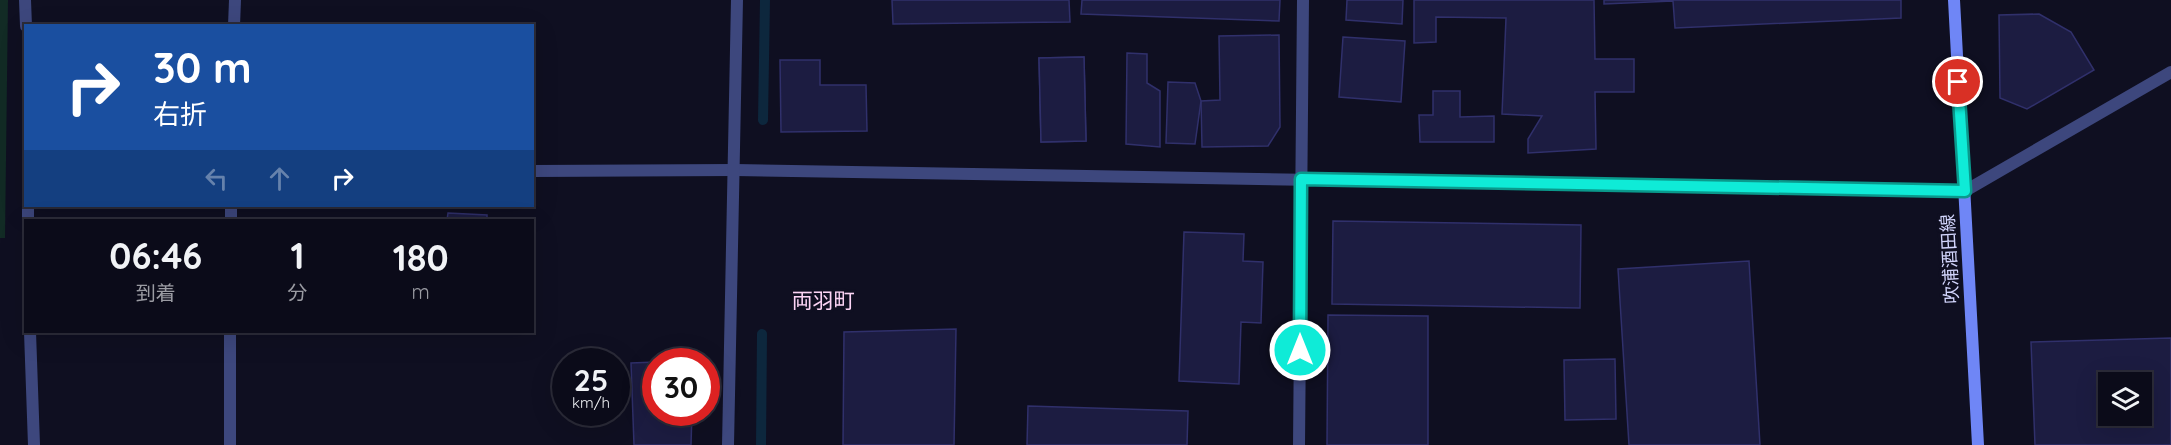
<!DOCTYPE html>
<html lang="ja">
<head>
<meta charset="utf-8">
<style>
	body { margin:0; font-family:Quicksand,"Noto Sans JP",sans-serif; background:#141422; color:#f1f3f6; height:100vh; display:flex; flex-direction:column; font-size:22px; white-space:nowrap }
	* { box-sizing:border-box; margin:0 }
	p { font-size:20px; color:#9a9ba2 }
	.icon { flex:none; width:33px; height:33px; fill:none; stroke:currentColor; stroke-width:2; stroke-linecap:round; stroke-linejoin:round }
	.map { position:relative; flex:1; overflow:hidden }
	.sheet { position:absolute; left:24px; top:219px; width:510px; height:114px; display:flex; flex-direction:column; background:#0b0b19; border-radius:0px; box-shadow:0 6px 24px #0002,0 0 0 2px #2b2b38 }
	.sheet>* { flex:none }
	.top-card { position:absolute; left:24px; top:24px; width:510px; height:183px; border-radius:0px; box-shadow:0 6px 24px #0002,0 0 0 2px #2b2b38; background:#1a4fa0; color:#fff; overflow:hidden }
	.controls { position:absolute; left:2098px; top:372px; display:grid; gap:12px }
	.controls a { display:grid; place-items:center; width:54px; height:54px; border-radius:0px; background:#0b0b19; box-shadow:0 6px 24px #0002,0 0 0 2px #2b2b38; font-size:30px }
	.speed { position:absolute; left:552px; top:348px; display:flex; gap:12px; font-size:30px; font-weight:700; text-align:center }
	.speed>* { display:grid; place-content:center; width:78px; height:78px; border-radius:50%; background:#0b0b19; box-shadow:0 6px 24px #0002,0 0 0 2px #2b2b38; line-height:1 }
	.speed small { font-size:15px; font-weight:400 }
	.speed .limit { border:9px solid #d22; background:#fff; color:#111 }
	.pin { position:absolute; display:grid; place-items:center; width:51px; height:51px; color:#fff; margin:-26px; border:3px solid #fff; border-radius:50%; box-shadow:0 2px 6px #0007 }
	.me { position:absolute; width:66px; margin:-33px; rotate:0deg; stroke-linejoin:round; filter:drop-shadow(0 0 4px #0008) }
	.turn { display:flex; align-items:center; gap:21px; height:126px; padding:0 30px; font-size:27px }
	.turn .icon { width:78px; height:78px; stroke-width:2.5 }
	.turn b { display:block; font-size:42px; line-height:51px }
	.lanes { display:flex; align-items:center; height:57px; padding:0 30px; background:#0003; justify-content:center; gap:30px; direction:ltr }
	.lanes .off { opacity:.35 }
	.eta { display:flex; justify-content:space-evenly; align-items:center; height:102px; text-align:center }
	.eta b { font-size:36px; font-weight:800; line-height:42px }
	.map>svg:first-child { display:block }
	.green { fill:#122b25 }
	.lines { fill:none; stroke-linecap:round; stroke-linejoin:round }
	.stream { stroke:#0d273d; stroke-width:10 }
	.building { fill:#1c1c41; stroke:#30306b; stroke-width:1.5; fill-rule:evenodd }
	.minor { stroke:#3d477d; stroke-width:12 }
	.tertiary { stroke:#3d477d; stroke-width:12 }
	.secondary { stroke:#6f86f6; stroke-width:12 }
	.route-casing { stroke:#0a998c; stroke-width:15 }
	.route { stroke:#0febd7; stroke-width:10 }
	.labels { text-anchor:middle; stroke-width:6; stroke-linejoin:round; paint-order:stroke }
	.street-label { font-size:18px; fill:#d2d5fc; stroke:#0f0f21 }
	.quarter-label { font-size:21px; fill:#fcd4f5; stroke:#0f0f21 }
</style>
</head>
<body>
<div class="map">
<svg width="2171" height="445" viewBox="0 0 2171 445">
	<rect width="100%" height="100%" fill="#0f0f21"/>
	<path class="green" d="M0 0H8L5 238H0Z"/>
	<g class="lines">
		<g class="stream">
			<path d="M763 120 765 0"/>
			<path d="M761 445 762 334"/>
		</g>
	</g>
	<g class="building">
		<path d="M892 0H1069L1070 22 893 24Z"/>
		<path d="M1082 0H1280L1279 21 1081 14Z"/>
		<path d="M1347 0H1403L1402 24 1346 20Z"/>
		<path d="M1414 0H1594L1595 59H1634V92H1595L1596 149 1528 153V139L1542 116 1502 114 1506 18 1436 17V42L1414 43Z"/>
		<path d="M1604 0H1901V18L1675 28 1673 1 1604 4Z"/>
		<path d="M2039 14 2071 32 2094 70 2027 109 2000 98 1999 15Z"/>
		<path d="M1279 35 1280 127 1268 146 1202 147 1201 101 1220 100 1219 36Z"/>
		<path d="M1343 37 1405 41 1401 102 1339 97Z"/>
		<path d="M1127 53 1147 54V83L1160 91V147L1126 144Z"/>
		<path d="M1084 57 1086 141 1041 142 1039 58Z"/>
		<path d="M1084 57 1086 141 1041 142 1039 58Z"/>
		<path d="M780 60H820V85H866L867 131 781 132Z"/>
		<path d="M1168 82 1195 83 1201 101 1195 144 1166 143Z"/>
		<path d="M1433 91H1460V117L1494 116V142H1420L1419 115H1433Z"/>
		<path d="M448 213 487 215V220H447Z"/>
		<path d="M1333 221 1581 225 1580 308 1332 304Z"/>
		<path d="M1184 232 1244 234 1243 261 1263 262 1261 323 1241 322 1239 384 1179 381Z"/>
		<path d="M1749 261 1760 445H1629L1618 269Z"/>
		<path d="M1328 315 1428 316V445H1327Z"/>
		<path d="M956 329 954 445H843L844 332Z"/>
		<path d="M2171 338V445H2035L2031 342ZM2109 382H2142V416H2109Z"/>
		<path d="M1615 359 1616 419 1565 420 1564 360Z"/>
		<path d="M656 362V412H692L691 445H634L631 363Z"/>
		<path d="M1028 406 1188 411 1187 445H1027Z"/>
	</g>
	<g class="lines">
		<g class="minor">
			<path d="M25 0 26 26"/>
			<path d="M234 26 235 0"/>
			<path d="M532 171 735 170 1965 191"/>
			<path d="M28 206V220"/>
			<path d="M231 220V206"/>
			<path d="M30 332 34 445"/>
			<path d="M230 445V332"/>
			<path d="M1299 445 1303 0"/>
		</g>
		<g class="tertiary">
			<path d="M1965 191 2171 72"/>
			<path d="M728 445 737 0"/>
		</g>
		<path class="secondary" d="M1954 0 1978 445"/>
	</g>
	<g class="lines">
		<g class="route-casing">
			<path id="route" d="M1300 350 1301 179 1965 191 1958 82"/>
		</g>
		<use href="#route" class="route"/>
	</g>
	<g class="labels">
		<g class="street-label">
			<text transform="translate(1950 259) rotate(-93)" y="6">吹浦酒田線</text>
		</g>
		<g class="quarter-label">
			<text x="823" y="308">両羽町</text>
		</g>
	</g>
</svg>
<div class="controls">
<a><svg class="icon" aria-label="layers" viewBox="0 0 24 24"><path d="M12 4l9 5-9 5-9-5zM3 14l9 5 9-5"/></svg></a>
</div>
<div class="speed"><div>25<small>km/h</small></div><div class="limit">30</div></div>
<div class="pin" style="left:1958px;top:82px;background:#d93025"><svg class="icon" aria-label="arrive" viewBox="0 0 24 24"><path d="M6 21V4h12l-3 4 3 4H6"/></svg></div>
<svg class="me" style="left:1300px;top:350px" viewBox="-20 -20 40 40"><circle r="17" fill="#0febd7" stroke="#fff" stroke-width="3"/><path d="M0-11L8 9 0 5-8 9z" fill="#fff"/></svg>
<div class="top-card">
<div class="turn"><svg class="icon" aria-label="right" viewBox="0 0 24 24"><path d="M7 20v-9h11M14 6l5 5-5 5"/></svg><div><b>30 m</b>右折</div></div>
<div class="lanes"><svg class="icon off" aria-label="left" viewBox="0 0 24 24"><path d="M17 20v-9H6M10 6l-5 5 5 5"/></svg><svg class="icon off" aria-label="ahead" viewBox="0 0 24 24"><path d="M12 20V5M6 11l6-6 6 6"/></svg><svg class="icon" aria-label="right" viewBox="0 0 24 24"><path d="M7 20v-9h11M14 6l5 5-5 5"/></svg></div>
</div>
<section class="sheet">
<div class="eta">
<div><b>06:46</b><p>到着</p></div>
<div><b>1</b><p>分</p></div>
<div><b>180</b><p>m</p></div>
</div>
</section>
</div>
</body>
</html>
